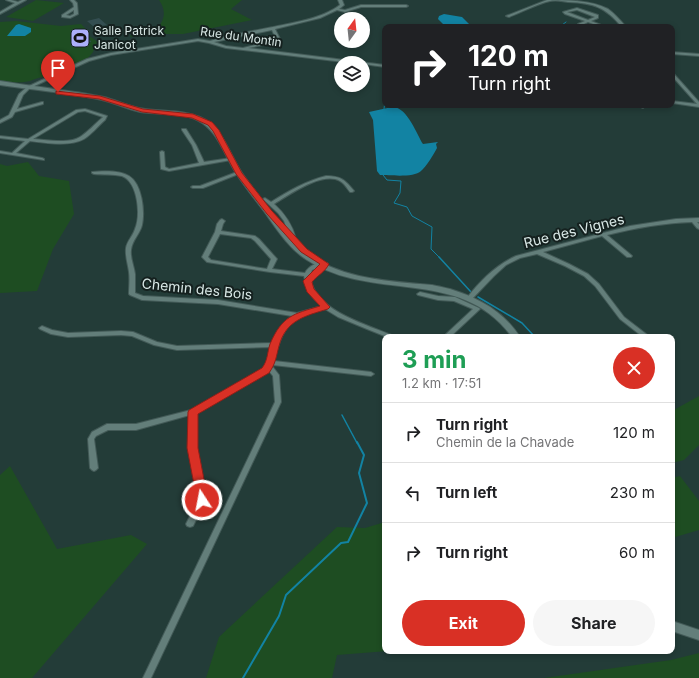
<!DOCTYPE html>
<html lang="en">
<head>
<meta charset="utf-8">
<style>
	body { margin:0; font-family:Inter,sans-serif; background:#f6f6f6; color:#202124; height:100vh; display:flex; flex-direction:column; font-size:15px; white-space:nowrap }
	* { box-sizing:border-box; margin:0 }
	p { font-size:13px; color:#757577 }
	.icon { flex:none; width:22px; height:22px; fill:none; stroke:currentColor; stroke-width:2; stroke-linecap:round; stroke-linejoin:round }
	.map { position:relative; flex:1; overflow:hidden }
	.drawer { position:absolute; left:382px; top:334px; width:293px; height:320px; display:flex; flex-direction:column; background:#fff; border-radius:8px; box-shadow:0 2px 6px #0003 }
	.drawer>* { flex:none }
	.hud { position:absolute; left:382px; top:24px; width:293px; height:84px; border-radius:8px; box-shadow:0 2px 6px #0003; background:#202124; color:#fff; overflow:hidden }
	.needle { width:26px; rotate:15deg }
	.tools { position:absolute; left:334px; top:12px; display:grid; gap:8px }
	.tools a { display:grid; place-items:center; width:36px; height:36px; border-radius:50%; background:#fff; box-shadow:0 2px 6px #0003; font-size:20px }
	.pin { position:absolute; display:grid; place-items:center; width:34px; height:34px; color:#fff; margin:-41px -17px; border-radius:50% 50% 50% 0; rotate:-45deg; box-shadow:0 0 4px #0007 }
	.pin .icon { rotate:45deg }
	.me { position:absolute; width:44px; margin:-22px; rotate:349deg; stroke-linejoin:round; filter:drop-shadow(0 0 3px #0008) }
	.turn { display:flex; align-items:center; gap:14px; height:84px; padding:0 20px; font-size:18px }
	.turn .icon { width:52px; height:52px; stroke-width:2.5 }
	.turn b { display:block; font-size:28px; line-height:34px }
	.round { display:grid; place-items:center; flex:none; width:42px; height:42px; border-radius:21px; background:#f6f6f6 }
	.summary { display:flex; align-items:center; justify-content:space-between; height:68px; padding:0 20px }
	h1 { font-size:24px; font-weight:700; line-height:30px; color:#1e9e55 }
	.action { display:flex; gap:8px; margin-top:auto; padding:8px 20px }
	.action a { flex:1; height:46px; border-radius:24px; background:#d93025; color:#fff; font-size:16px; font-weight:700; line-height:46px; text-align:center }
	.action a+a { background:#f6f6f6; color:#202124 }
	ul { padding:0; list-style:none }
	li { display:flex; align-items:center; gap:12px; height:60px; padding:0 20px; border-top:1px solid #e0e0e0 }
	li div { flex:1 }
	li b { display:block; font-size:15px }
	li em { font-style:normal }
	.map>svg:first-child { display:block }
	.green { fill:#1e4d22 }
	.water { fill:#1283a3 }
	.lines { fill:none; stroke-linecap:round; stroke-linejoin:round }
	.stream-far2 { stroke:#1283a3; stroke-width:1 }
	.stream-far1 { stroke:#1283a3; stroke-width:1.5 }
	.stream { stroke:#1283a3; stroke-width:2 }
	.building { fill:#344e51 }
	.minor-casing { stroke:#435a57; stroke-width:2 }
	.tertiary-casing { stroke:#435a57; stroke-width:2 }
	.minor { fill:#637e7a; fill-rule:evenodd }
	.tertiary { fill:#637e7a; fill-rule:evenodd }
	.route { fill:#d93025; stroke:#8d1f18 }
	.labels { text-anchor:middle; stroke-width:4; stroke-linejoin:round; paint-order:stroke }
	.far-poi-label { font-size:12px; fill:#d9e8e6; stroke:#15211f; text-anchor:start }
	.far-street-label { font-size:12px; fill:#d9e8e6; stroke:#15211f }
	.street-label { font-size:14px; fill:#d9e8e6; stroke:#15211f }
</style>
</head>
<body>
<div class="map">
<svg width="699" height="678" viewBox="0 0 699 678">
	<rect width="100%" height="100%" fill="#233c38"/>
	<g class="green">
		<path d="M36 0 64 3 33 21 6 17Z"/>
		<path d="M159 0H242L231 9 252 20 183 34H150L130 37 132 32 159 26C166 17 165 9 159 0Z"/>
		<path d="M16 21 61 26 81 24 88 31 84 32 99 43 96 44 93 52 88 58 47 77C41 76 36 79 30 81 20 83 10 83 0 81V22Z"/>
		<path d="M28 162 39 176 69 181 74 214 53 249 37 291 0 293V164L7 166Z"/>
		<path d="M699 396V445L684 460 672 463V411Z"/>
		<path d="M10 466 57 549 131 535 147 544 32 678H0V475Z"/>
		<path d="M680 476 699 501V530L672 538V478Z"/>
		<path d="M385 522V651H388L337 655 332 678H206L219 637 337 527 365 528Z"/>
		<path d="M699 653V678H544L671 660Z"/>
	</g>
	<g class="water">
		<path d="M444 14 462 17 471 26 446 27 438 19 439 16Z"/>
		<path d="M19 24 31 28V32L25 36H7L16 25Z"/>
		<path d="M392 107C407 106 417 135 423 144L438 142 436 144 437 148C434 154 426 167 421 171 414 178 390 175 380 175L377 171 373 120 369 112Z"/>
	</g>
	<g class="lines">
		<g class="stream-far2">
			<path d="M533 27 562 25 566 22"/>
			<path d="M384 109 385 101"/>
			<path d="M383 175 387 180 401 181 400 193 394 203 407 207 412 216 432 227 431 249 440 258"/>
		</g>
		<g class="stream-far1">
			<path d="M439 257 471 292"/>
			<path d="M478 297 522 323 535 337"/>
			<path d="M342 415 357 443"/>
		</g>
		<path class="stream" d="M243 678 279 616 286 595 341 543 348 542 367 503 359 473 364 455 357 442"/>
	</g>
	<g class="building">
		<path d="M99 18 107 25 94 27 87 21Z"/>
		<path d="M79 34 90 40 91 42 81 43 70 36Z"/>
	</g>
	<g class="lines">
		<g class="minor-casing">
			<g id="minor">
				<path d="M6 0H11L18 2 22 0H26L0 14V12L15 3Z"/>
				<path d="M70 0H74L77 3 78 14 70 18 62 17V15L74 7 73 3ZM74 10V14L70 16 66 15Z"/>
				<path d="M338 0H342L344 5 339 9 345 10 361 5H406L408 6 406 7H361L345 12 337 10 320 18 275 29 280 39 278 42 248 48 385 65V67L363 64V63H352L226 48 209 43 198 41 111 55 89 61 30 88 23 95 17 109 42 102H43V104L15 112 12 117 0 123V120L9 115 19 94 27 87 87 59 111 53 198 39 210 41C231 35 252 31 273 27 296 22 321 19 340 5ZM272 30 276 39V40L243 48 226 46 214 42Z"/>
				<path d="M547 0C567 0 591 0 608 9 615 14 621 21 626 27H622C605 7 594 3 568 2 563 1 554 0 550 1 537 4 522 12 509 17L506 16Z"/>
				<path d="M577 8 598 15V18L591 21 606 27H601L588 22 580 26V27H576L578 24 585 21 565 14 563 12ZM577 10 595 17 588 20 567 12Z"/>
				<path d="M672 52 699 54V56L672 54Z"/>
				<path d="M672 73H673L699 102V107L672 103V101L697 104 672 76Z"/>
				<path d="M643 105H647L643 108 641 107Z"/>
				<path d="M85 109 107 116 105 120C98 126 92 134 84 139 70 147 45 143 30 141L16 153 42 158 44 159V160L0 153V151L12 153 25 141 0 138V136L28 139 76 110ZM85 111 103 117 102 118C95 124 88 132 80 137 69 144 47 140 33 139L78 112Z"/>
				<path d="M182 129H186L196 145 204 162 231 158 233 159 231 160 169 171 161 169 160 152 162 151 164 152 165 167 169 169 199 163 192 145 182 130Z"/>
				<path d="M92 172C103 171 119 170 129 176 142 184 145 211 142 225 140 234 132 240 131 250 130 258 134 266 135 274 135 281 135 287 135 293L143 296 218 300 297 313 322 306C311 297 307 290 304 276L270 272 207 262 202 257 215 232 217 224 220 220 222 219 225 221 223 224 221 231 255 236 259 239 277 259 272 269 305 273C309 265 318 262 327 263L328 264 323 270 311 281C318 312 368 325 394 336L395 337H387L367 329 338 317 325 309C317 311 309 313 301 316 284 323 278 345 274 361L371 372 374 374 371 376 273 365 272 366 279 375 281 402 151 678H143L275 402 273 376 269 371 196 413 195 448 206 500 193 526 190 527 187 526 186 524 198 500 189 448 190 415 136 430H108L96 436 94 439 98 468 96 470 94 471 92 470 90 468 88 439 92 432 107 424H136L191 410 264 368 268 363 271 347 177 350 154 345 132 336 121 335 68 337 51 334 40 329 39 328 42 326 52 330 68 333 121 331 133 332 157 342 177 346 273 343 284 323 292 316 218 304 142 300 130 295 129 294C129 287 130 279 129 272 128 264 125 256 126 248 127 241 133 236 135 229 141 215 138 182 122 176 113 174 103 175 94 174L92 173ZM220 234 251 238 255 241 271 259 267 269 211 260 208 257ZM320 267 310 276 312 270Z"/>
				<path d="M237 172H239L241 173 203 188H193L191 187 193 186H200Z"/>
				<path d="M326 176C341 176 345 180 354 191L352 192H350C347 188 344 183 340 181 322 171 289 195 274 204 285 214 292 224 296 239L293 241 291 240 284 221 278 213 263 199 265 198 271 202C289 191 306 181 326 176Z"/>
				<path d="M699 218V222H697L699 224V229L697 228 692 222C663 223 635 228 607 235L631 255 632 256 631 257H627L602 236 543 252 569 264 588 274 599 284 624 317 650 337H643L620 319 595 286 584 276 565 266 537 254 520 258 506 265 494 276 472 299H468L467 298C480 281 496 265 516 256L630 226 676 219Z"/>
				<path d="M420 292 438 296 455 297 479 308 480 309 450 337H443L473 309 454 301 438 300 418 295 417 294Z"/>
			</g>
		</g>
		<g class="tertiary-casing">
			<g id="tertiary">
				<path d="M0 81C35 87 70 90 104 97 116 100 127 106 139 108 160 112 181 109 200 117 223 127 229 154 242 173 253 189 266 204 277 220 284 229 290 240 298 247 336 279 385 281 432 285 438 286 445 288 450 289 479 298 503 311 520 337H512C461 266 373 303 307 260 288 248 276 228 263 210 254 198 244 186 236 173 224 155 218 130 197 120 180 112 159 115 140 112 127 109 115 103 102 100 69 93 34 90 0 85Z"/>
				<path d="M672 621 699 630V640L672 631Z"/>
			</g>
		</g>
		<use href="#minor" class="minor"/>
		<use href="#tertiary" class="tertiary"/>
	</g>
	<path class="route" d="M56 91 100 96 143 109 193 114 212 122 219 130 242 173 272 211 307 249 329 264C325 272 318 275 312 282L314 289 330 307 328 309C305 316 286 320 279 346 276 357 276 363 269 373L198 414V448L208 500 206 503 202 505 198 503 197 500 187 448 188 412 189 410 262 368C268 360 267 353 270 344 282 316 293 314 320 306L307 292 303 281 320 264 301 252 267 214 236 174 213 131 208 125 192 118 142 112 99 99 56 94Z"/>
	<defs>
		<g id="stadium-square" transform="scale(1)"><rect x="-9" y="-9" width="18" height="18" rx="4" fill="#acaffb" stroke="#15211f"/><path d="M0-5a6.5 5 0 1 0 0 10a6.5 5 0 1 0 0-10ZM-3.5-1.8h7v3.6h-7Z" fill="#111"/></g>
	</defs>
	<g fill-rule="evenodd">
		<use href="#stadium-square" x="80" y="38"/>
	</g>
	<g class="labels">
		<g class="far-poi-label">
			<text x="94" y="35">Salle Patrick<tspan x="94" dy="14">Janicot</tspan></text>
		</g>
		<g class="far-street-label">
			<text transform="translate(241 37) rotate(8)" y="4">Rue du Montin</text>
		</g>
		<g class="street-label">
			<text transform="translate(574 231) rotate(-14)" y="5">Rue des Vignes</text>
			<text transform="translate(197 289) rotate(6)" y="5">Chemin des Bois</text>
		</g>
	</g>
</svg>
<div class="tools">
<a><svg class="needle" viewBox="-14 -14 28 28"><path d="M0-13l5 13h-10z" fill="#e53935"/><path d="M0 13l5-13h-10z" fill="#757577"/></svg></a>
<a><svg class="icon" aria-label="layers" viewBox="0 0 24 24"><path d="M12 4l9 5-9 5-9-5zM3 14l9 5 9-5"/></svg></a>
</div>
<div class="pin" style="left:58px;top:92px;background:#d93025"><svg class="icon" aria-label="arrive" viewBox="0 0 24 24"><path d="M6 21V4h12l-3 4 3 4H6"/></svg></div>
<svg class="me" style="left:202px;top:500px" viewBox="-20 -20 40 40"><circle r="17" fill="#d93025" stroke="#fff" stroke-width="3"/><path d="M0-11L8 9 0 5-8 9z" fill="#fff"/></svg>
<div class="hud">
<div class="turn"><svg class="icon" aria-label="right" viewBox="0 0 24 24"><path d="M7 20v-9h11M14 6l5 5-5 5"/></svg><div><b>120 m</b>Turn right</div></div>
</div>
<section class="drawer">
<div class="summary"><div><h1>3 min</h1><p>1.2 km · 17:51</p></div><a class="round" style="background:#d93025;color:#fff"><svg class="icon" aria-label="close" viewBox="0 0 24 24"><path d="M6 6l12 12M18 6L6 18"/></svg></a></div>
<ul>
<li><svg class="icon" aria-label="right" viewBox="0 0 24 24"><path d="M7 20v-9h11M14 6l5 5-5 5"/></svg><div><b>Turn right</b><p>Chemin de la Chavade</p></div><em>120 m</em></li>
<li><svg class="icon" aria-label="left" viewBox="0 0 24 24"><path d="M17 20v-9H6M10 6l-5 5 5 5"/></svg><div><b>Turn left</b></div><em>230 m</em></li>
<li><svg class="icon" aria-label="right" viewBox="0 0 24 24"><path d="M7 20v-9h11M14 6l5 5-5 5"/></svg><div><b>Turn right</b></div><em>60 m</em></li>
</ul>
<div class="action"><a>Exit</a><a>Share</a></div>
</section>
</div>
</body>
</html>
